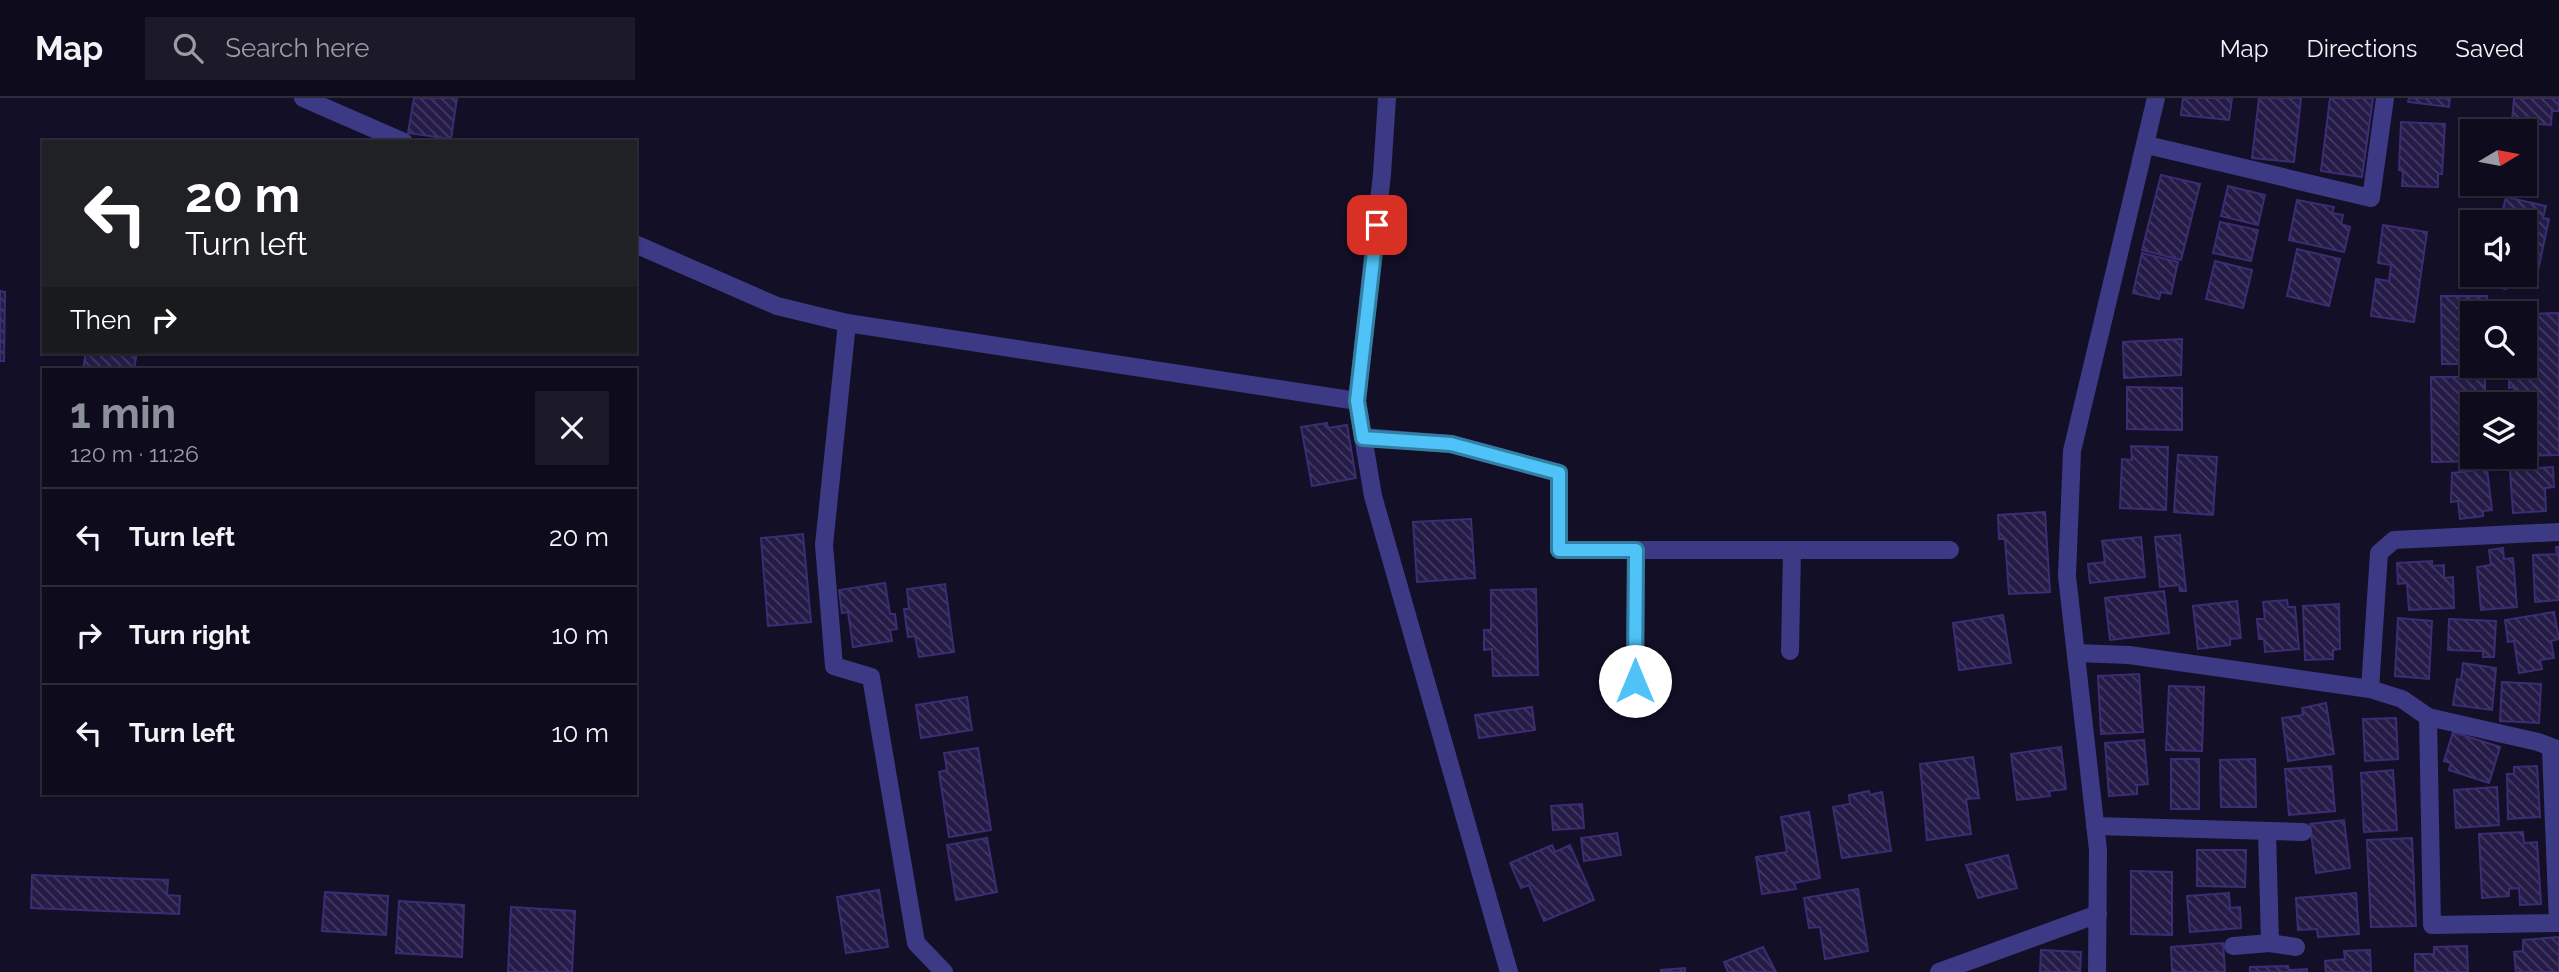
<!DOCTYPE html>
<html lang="en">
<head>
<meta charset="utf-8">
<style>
	body { margin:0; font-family:Raleway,sans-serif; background:#1c1929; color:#f1f3f6; height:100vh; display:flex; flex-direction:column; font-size:26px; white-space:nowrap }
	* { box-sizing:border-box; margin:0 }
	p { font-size:23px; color:#9b9ba3 }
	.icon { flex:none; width:38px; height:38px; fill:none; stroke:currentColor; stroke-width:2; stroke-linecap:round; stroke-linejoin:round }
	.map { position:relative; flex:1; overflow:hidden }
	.sheet { position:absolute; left:42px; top:270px; width:595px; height:427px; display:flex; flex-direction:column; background:#0e0b1c; border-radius:0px; box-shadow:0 2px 5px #0004,0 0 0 2px #2e2b3b }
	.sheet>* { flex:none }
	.banner { position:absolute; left:42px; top:42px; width:595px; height:214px; border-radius:0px; box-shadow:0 2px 5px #0004,0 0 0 2px #2e2b3b; background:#202124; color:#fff; overflow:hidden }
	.needle { width:46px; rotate:80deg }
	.fabs { position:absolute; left:2460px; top:21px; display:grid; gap:14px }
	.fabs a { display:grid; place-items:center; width:77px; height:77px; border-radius:0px; background:#0e0b1c; box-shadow:0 2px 5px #0004,0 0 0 2px #2e2b3b; font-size:35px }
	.pin { position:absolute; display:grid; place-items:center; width:60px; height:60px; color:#fff; margin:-30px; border-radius:14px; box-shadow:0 4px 10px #0006 }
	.me { position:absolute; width:77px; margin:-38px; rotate:0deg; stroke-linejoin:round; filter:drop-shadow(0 0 5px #0008) }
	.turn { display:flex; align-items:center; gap:24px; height:147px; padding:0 28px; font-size:32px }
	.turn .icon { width:91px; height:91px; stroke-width:2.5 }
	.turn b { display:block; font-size:49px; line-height:60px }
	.then { display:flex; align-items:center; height:66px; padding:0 28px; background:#0003; gap:14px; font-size:26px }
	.round { display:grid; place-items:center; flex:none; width:74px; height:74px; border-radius:0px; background:#1c1929 }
	.headline { display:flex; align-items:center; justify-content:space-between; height:119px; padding:0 28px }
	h1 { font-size:42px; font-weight:700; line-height:52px; color:#8c9099 }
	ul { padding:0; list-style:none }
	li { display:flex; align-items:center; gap:21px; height:98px; padding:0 28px; border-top:2px solid #2e2b3b }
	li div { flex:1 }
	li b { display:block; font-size:26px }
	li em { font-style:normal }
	header { display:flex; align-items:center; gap:42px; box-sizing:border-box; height:98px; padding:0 35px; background:#0e0b1c; border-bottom:2px solid #2e2b3b }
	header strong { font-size:33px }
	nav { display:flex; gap:38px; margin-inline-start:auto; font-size:24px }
	.search { width:490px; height:63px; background:#1c1929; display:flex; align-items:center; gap:18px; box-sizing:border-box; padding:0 24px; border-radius:0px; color:#9b9ba3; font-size:26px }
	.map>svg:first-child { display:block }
	.building { fill:url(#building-back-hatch); stroke:#3b2d73; stroke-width:2 }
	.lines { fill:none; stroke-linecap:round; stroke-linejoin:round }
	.lane { stroke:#3d3a85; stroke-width:18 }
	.street { stroke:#3d3a85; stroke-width:18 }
	.route-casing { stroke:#337fa1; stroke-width:18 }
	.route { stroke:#4fc3f7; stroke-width:12 }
</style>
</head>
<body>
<header>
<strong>Map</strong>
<div class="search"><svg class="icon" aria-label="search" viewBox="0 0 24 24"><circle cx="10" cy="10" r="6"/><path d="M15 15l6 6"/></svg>Search here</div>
<nav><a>Map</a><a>Directions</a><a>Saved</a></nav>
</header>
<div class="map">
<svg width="2559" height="874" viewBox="0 0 2559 874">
	<defs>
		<pattern id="building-back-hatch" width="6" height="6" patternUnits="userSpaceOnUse" patternTransform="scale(1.75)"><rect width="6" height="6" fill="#241b47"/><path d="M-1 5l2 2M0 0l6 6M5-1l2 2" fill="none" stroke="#433b63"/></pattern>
	</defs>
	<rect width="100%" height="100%" fill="#130f26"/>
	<g class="building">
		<path d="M414 0H457L451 41 408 35Z"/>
		<path d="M2183 0H2232L2229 22 2181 17Z"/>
		<path d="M2259 0H2301L2294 64 2252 60Z"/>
		<path d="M2330 0H2373L2362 79 2321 73Z"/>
		<path d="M2409 0H2450L2449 9 2408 4Z"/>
		<path d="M2514 0H2559V13H2552L2551 27 2512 24Z"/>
		<path d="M2401 24 2445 26 2442 76H2438V89L2402 88 2403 73 2399 72Z"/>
		<path d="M2161 77 2200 86 2181 162 2142 152Z"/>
		<path d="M2228 88 2265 97 2258 127 2221 118Z"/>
		<path d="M2506 99 2546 108 2543 120 2549 121 2536 182 2512 177H2525V124H2500Z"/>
		<path d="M2297 102 2334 109 2332 115 2343 117 2341 126 2350 129 2344 154 2289 142Z"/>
		<path d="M2220 124 2258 132 2251 163 2213 155Z"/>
		<path d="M2383 127 2427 134 2414 224 2371 218 2376 181 2389 183 2391 167 2378 165Z"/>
		<path d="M2297 151 2340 161 2329 208 2287 198Z"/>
		<path d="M2142 155 2178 164 2171 196 2161 194 2159 201 2133 195Z"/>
		<path d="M2215 163 2252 172 2243 210 2206 201Z"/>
		<path d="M2474 177H2509L2506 191 2472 184Z"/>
		<path d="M0 193 5 194 4 263H0Z"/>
		<path d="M2441 198H2487L2488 215H2473V266H2442Z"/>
		<path d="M2559 215V357L2525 358V306H2515L2514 289 2509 290V268H2525V216Z"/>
		<path d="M2182 241 2181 277 2124 280 2123 244Z"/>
		<path d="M86 254H137L134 271H83Z"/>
		<path d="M2431 279H2485V306H2473V359H2486V363L2432 364Z"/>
		<path d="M2127 289 2182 290V332L2127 331Z"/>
		<path d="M1327 325 1328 330 1347 327 1356 380 1312 388 1301 329Z"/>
		<path d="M2131 348 2168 349 2166 412 2120 410 2122 361 2132 362Z"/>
		<path d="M2178 357 2217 359 2213 417 2174 414Z"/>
		<path d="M2553 369 2554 389 2545 390 2546 413 2513 415 2510 372Z"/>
		<path d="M2487 371 2492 412 2483 413V418L2460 421 2458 403 2451 404 2452 375Z"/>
		<path d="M2045 414 2050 494 2009 496 2005 441H1999L1998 417Z"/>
		<path d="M1471 421 1475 480 1417 484 1413 424Z"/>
		<path d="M803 436 811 524 768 528 761 440Z"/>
		<path d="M2180 437 2186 493H2180L2179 487 2160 489 2155 439Z"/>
		<path d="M2141 439 2145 479 2090 485 2088 466 2105 464 2102 443Z"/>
		<path d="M2556 449H2559V502L2535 504 2533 457 2557 456Z"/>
		<path d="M2503 450 2504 461 2513 460 2517 509 2481 512 2477 469 2491 467 2489 452Z"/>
		<path d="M2432 463V468L2444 467V480L2453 479 2454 510 2409 512 2407 485 2398 486 2397 465Z"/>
		<path d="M885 485 890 516H895L897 531 890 532 892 543 853 549 848 514 842 515 839 492Z"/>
		<path d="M945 486 954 554 919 559 915 538 908 539 904 511H909L907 491Z"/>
		<path d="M1536 491 1538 577 1493 578 1492 551 1484 552V532H1491V492Z"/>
		<path d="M2164 493 2169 535 2110 542 2105 500Z"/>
		<path d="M2287 502 2288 509H2295L2299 551 2265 554 2264 541H2259L2257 521H2265L2263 504Z"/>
		<path d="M2237 503 2241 540 2230 541V547L2198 551 2193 508Z"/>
		<path d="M2339 506 2340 551 2333 552V561L2305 562 2303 508Z"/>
		<path d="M2554 514 2559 541 2551 543 2554 560 2540 562 2542 571 2519 575 2514 543 2508 544 2505 522Z"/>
		<path d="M2003 517 2011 565 1959 572 1953 525Z"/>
		<path d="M2398 520 2432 523 2429 581 2395 578Z"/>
		<path d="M2449 521 2496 523 2494 559H2483V553L2448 552Z"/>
		<path d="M2463 565 2496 570 2492 612 2453 607 2457 581 2461 582Z"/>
		<path d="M2139 576 2143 634 2101 636 2098 578Z"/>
		<path d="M2502 584 2541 586 2539 625 2500 623Z"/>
		<path d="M2169 588 2204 589 2202 653 2166 652Z"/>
		<path d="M967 599 972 632 921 640 916 607Z"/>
		<path d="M2326 605 2334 656 2288 663 2282 620 2303 617 2302 610Z"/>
		<path d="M1532 609 1535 632 1479 640 1475 617Z"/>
		<path d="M2396 620 2398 661 2365 663 2363 621Z"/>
		<path d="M2453 634 2500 649 2489 685 2449 672 2451 665 2444 663Z"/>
		<path d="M2144 642 2148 686 2137 687V696L2109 698 2105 645Z"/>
		<path d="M2061 649 2066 691 2049 693 2050 698 2017 702 2011 656Z"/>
		<path d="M978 650 991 732 949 739 939 674 947 672 944 655Z"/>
		<path d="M1973 659 1979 700 1966 701 1971 736 1927 742 1920 666Z"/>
		<rect x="2171" y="661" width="28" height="50"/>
		<path d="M2255 661 2256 709H2221L2220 662Z"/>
		<path d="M2331 668 2335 713 2289 717 2285 671Z"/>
		<path d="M2537 668 2540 719 2508 721 2507 676H2514V669Z"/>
		<path d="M2393 672 2397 732 2364 734 2361 675Z"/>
		<path d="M2497 689 2499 727 2456 730 2454 692Z"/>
		<path d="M1869 693 1870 697 1882 694 1891 753 1842 760 1833 709 1850 706 1849 697Z"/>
		<path d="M1582 706 1584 730 1553 732 1551 708Z"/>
		<path d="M1809 714 1820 780 1794 785 1796 791 1762 796 1756 759 1787 754 1781 719Z"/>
		<path d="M2344 722 2350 770 2316 775 2310 726Z"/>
		<path d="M2523 734 2524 745 2537 744 2541 806 2520 807 2519 790 2509 791V798L2482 800 2479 736Z"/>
		<path d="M1617 735 1621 757 1584 763 1581 740Z"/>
		<path d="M987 740 997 794 956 802 947 747Z"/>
		<path d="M2412 740 2416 828 2371 829 2367 742Z"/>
		<path d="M1552 747 1555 754 1570 747 1594 802 1544 823 1529 787 1521 790 1510 765Z"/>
		<path d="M2197 752H2246L2245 789 2197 788Z"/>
		<path d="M2008 757 2017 790 1978 800 1966 767Z"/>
		<path d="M2131 773 2172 774V837L2131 836Z"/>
		<path d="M32 777 168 782 167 797 180 798 179 816 31 810Z"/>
		<path d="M1858 791 1868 853 1825 861 1820 829 1809 830 1804 800Z"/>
		<path d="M879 792 888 849 846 855 837 799Z"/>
		<path d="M325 794 388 798 386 837 322 833Z"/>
		<path d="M2229 795 2230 810 2240 809 2241 830 2190 834 2187 798Z"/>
		<path d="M2356 795 2359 836 2318 839 2317 831 2298 832 2296 800Z"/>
		<path d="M399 803 464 807 462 859 396 855Z"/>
		<path d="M511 809 575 813 572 874H508Z"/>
		<path d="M2559 839V874H2516L2514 854 2523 853V842Z"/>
		<path d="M2223 845 2225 874H2172L2171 849Z"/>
		<path d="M2467 848 2468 874H2415V856H2434V849Z"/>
		<path d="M1763 849 1776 874H1728L1724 864Z"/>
		<path d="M2041 852 2081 854 2080 874H2040Z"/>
		<path d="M2370 852 2371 874H2326L2325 863 2345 861 2344 853Z"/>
		<path d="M2288 868 2289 872 2307 871V874H2250V869Z"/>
		<path d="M1685 870V874H1661V872Z"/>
	</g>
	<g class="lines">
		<g class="lane">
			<path d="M303 0 404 44"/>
			<path d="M2147 47 2371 100 2385 0"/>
			<path d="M635 146 777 208 847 225 1357 303"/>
			<path d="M847 225 824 447 834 568 871 579 916 845 944 874"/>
			<path d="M2076 555 2129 557 2370 591 2402 601 2428 619 2538 644 2559 652"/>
			<path d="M2370 591 2379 455 2394 442 2559 434"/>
			<path d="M2428 619 2432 827 2558 825 2551 652"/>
			<path d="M2095 728 2303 734"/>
			<path d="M2270 845 2296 849"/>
			<path d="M2233 848 2270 845 2267 734"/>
		</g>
		<g class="street">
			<path d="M1387 0 1382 76 1357 303 1373 398 1509 874"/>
			<path d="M1363 339 1451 346 1559 375V452H1950"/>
			<path d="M1790 553 1792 452"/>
			<path d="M1635 583 1636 452"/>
			<path d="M1939 874 2098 816"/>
			<path d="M2097 874 2098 752 2067 478 2072 353 2156 0"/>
		</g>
	</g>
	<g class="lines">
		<g class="route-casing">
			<path id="route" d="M1377 127 1357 303 1363 340 1451 346 1559 375V452H1636L1635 583"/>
		</g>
		<use href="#route" class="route"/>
	</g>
</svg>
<div class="fabs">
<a><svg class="needle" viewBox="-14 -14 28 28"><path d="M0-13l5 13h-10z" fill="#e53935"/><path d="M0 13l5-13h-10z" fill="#9b9ba3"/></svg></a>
<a><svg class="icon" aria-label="sound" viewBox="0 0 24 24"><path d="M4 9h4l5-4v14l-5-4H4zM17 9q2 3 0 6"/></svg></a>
<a><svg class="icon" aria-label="search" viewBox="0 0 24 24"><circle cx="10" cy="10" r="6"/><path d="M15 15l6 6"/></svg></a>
<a><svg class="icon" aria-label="layers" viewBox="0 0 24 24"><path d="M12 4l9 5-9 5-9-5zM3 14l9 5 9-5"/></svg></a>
</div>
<div class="pin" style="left:1377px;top:127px;background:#d93025"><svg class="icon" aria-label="arrive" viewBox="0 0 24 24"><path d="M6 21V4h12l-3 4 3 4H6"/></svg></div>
<svg class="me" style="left:1635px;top:583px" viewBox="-20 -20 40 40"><circle r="19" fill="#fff"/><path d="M0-13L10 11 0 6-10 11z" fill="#4fc3f7"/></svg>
<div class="banner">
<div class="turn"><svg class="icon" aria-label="left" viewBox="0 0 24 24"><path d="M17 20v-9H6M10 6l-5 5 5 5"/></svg><div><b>20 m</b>Turn left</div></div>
<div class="then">Then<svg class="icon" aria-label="right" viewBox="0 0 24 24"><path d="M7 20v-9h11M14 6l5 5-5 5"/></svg></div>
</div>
<section class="sheet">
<div class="headline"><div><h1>1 min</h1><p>120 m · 11:26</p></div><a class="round"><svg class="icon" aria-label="close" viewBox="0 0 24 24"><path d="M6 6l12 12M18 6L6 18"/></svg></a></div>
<ul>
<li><svg class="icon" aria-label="left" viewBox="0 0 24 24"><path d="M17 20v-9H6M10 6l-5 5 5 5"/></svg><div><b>Turn left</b></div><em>20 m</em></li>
<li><svg class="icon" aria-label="right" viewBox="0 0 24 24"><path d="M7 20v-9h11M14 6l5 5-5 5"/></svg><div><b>Turn right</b></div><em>10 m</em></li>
<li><svg class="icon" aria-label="left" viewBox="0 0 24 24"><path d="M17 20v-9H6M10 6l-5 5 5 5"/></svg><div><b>Turn left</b></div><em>10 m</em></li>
</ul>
</section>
</div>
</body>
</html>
